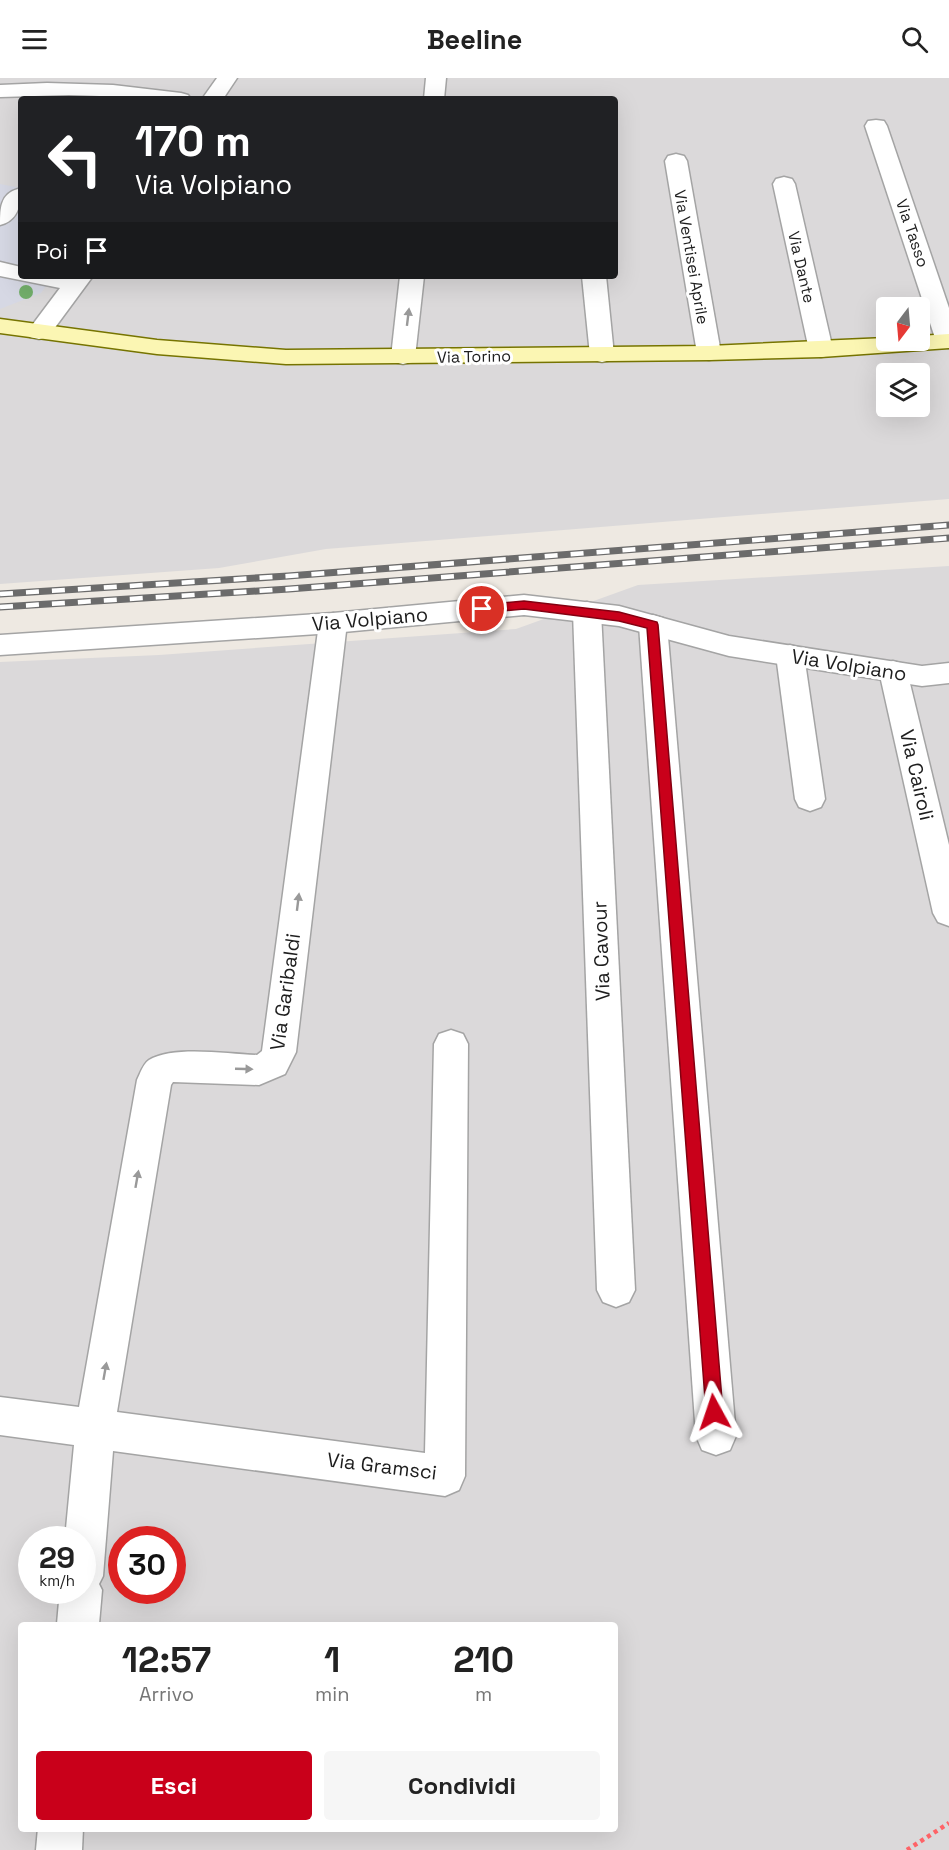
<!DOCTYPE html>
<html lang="it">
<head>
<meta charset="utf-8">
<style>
	body { margin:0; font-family:"Space Grotesk",sans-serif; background:#f6f6f6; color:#222; height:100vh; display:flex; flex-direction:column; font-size:22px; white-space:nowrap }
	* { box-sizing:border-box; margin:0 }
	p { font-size:20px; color:#767676 }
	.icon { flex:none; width:33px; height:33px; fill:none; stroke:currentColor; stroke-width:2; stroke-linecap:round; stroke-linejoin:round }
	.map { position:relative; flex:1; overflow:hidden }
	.drawer { position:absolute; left:18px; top:1544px; width:600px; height:210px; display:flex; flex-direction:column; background:#fff; border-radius:6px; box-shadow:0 6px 24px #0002 }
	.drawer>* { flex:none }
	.hud { position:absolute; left:18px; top:18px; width:600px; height:183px; border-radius:6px; box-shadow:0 6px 24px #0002; background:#202124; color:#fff; overflow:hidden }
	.needle { width:39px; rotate:196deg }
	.tools { position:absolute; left:876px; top:219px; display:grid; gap:12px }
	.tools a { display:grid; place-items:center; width:54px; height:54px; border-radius:6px; background:#fff; box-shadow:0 6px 24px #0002; font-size:30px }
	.speed { position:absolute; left:18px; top:1448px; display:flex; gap:12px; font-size:30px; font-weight:700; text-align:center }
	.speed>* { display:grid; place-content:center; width:78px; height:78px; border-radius:50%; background:#fff; box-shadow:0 6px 24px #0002; line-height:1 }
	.speed small { font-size:15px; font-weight:400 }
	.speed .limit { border:9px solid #d22; background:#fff; color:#111 }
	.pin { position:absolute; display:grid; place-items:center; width:51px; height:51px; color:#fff; margin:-26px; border:3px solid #fff; border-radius:50%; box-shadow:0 2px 6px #0007 }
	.me { position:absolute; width:66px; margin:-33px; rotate:355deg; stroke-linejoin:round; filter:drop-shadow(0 0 4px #0008) }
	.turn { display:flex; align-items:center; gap:21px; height:126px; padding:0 18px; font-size:27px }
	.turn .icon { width:78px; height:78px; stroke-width:2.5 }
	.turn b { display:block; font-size:42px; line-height:51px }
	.then { display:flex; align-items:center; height:57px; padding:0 18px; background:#0003; gap:12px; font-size:22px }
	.eta { display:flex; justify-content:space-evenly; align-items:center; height:102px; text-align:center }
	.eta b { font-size:36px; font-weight:700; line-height:42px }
	.button { display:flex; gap:12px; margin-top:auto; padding:12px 18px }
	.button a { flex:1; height:69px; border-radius:6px; background:#c9001a; color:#fff; font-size:24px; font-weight:700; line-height:69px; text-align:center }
	.button a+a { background:#f6f6f6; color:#222 }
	header { display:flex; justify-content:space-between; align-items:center; height:78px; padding:0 18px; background:#fff; font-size:27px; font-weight:700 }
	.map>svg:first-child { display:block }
	.residential { fill:#dbd9da; fill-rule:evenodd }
	.plaza { fill:#d6d8e4 }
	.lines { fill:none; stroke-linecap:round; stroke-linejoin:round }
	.minor-casing { stroke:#a4a4a4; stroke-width:3 }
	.tertiary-casing { stroke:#a4a4a4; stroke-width:3 }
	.secondary-casing { stroke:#767401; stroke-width:3 }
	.path { stroke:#fe6367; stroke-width:4.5; stroke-dasharray:4 4; stroke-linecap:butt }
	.minor { fill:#fff; fill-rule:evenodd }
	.tertiary { fill:#fff; fill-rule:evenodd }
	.secondary { fill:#fbf6b3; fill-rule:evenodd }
	.rail-casing { stroke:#6b6b6b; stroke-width:7 }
	.rail { stroke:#fff; stroke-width:4.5; stroke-dasharray:13; stroke-linecap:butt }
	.tree { fill:#72ae6a }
	.oneway { fill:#999 }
	.route { fill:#c9001a; stroke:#830011; stroke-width:1.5 }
	.labels { text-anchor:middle; stroke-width:6; stroke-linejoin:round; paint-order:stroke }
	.far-street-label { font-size:16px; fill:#1d1d1d; stroke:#fff }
	.street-label { font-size:20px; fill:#1d1d1d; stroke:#fff }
</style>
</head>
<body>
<header><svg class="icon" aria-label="menu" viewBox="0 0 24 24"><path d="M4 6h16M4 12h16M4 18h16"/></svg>Beeline<svg class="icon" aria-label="search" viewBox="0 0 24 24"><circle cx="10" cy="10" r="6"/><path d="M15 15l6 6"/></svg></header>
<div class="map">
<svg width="949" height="1772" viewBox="0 0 949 1772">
	<rect width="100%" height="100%" fill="#eee9e2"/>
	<g class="residential">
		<path d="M0 0H949V421L326 471 219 490 0 506ZM21 21H615V198H21ZM886 230H920V262H886ZM886 296H920V328H886Z"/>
		<path d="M949 488V1772H0V584L159 577 516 551 638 507ZM32 1461H82V1512H32ZM122 1461H172V1512H122ZM21 1546H615V1750H21Z"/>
	</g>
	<path class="plaza" d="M0 106 21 110V198H53L41 215 0 231Z"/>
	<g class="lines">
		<g class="minor-casing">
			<g id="minor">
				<path d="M217 0H237L223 21H202Z"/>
				<path d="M426 0H446L444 21H424Z"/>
				<path d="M47 5 113 7 181 15 188 17 191 21 69 17 0 19V7Z"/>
				<path d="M876 42 884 43 887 48 949 230V270L939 268 936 263 865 48 868 43Z"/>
				<path d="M676 76 684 78 687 83 721 275 718 280 709 282 700 280 697 275 665 83 668 78Z"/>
				<path d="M784 99 792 101 795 106 833 272 830 277 821 279 812 277 809 272 773 106 776 101Z"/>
				<path d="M18 111 21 112C21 128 17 143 0 147 0 131 0 116 18 111Z"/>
				<path d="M0 184 21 189V198H93L48 259 39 261 30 259 27 254 60 210 0 198Z"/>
				<path d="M400 198H424L415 279 412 284 403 286 394 284 391 279Z"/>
				<path d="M582 198H606L614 277 611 282 602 284 593 282 590 277Z"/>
				<path d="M587 524 597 527 601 534 635 1212 629 1224 616 1229 603 1224 597 1212 573 534 577 527Z"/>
				<path d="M333 535 343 538 347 545 296 974 285 996 259 1007 173 1004 171 1007 117 1334 425 1375 434 966 439 956 451 952 463 956 468 966 465 1398 459 1412 445 1418 113 1373 103 1498 99 1506 102 1512 99 1546H57L60 1512H82V1461H65L74 1367 0 1357V1319L79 1329 137 1002C140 996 143 986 149 982 173 967 229 976 257 977L262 973 319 545 323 538Z"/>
				<path d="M653 537 663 540 667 547 736 1358 730 1372 716 1377 702 1372 696 1358 639 547 643 540Z"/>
				<path d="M790 567 800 570 804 577 825 721 821 729 810 733 799 729 795 721 776 577 780 570Z"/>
				<path d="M893 583 903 586 907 593 949 767V848L938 844 933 835 879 593 883 586Z"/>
				<path d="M38 1750H83L82 1772H36Z"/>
			</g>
		</g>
		<g class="tertiary-casing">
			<path id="tertiary" d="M524 517 619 528 729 558 922 588 949 585V605L922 608 729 578 619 548 524 537 333 555 0 577V557L333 535Z"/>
		</g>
		<g class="secondary-casing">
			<path id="secondary" d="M0 241 157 262 286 272 709 268 886 260V262H920V258L949 256V270L821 279 709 282 286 286 157 276 0 255Z"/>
		</g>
		<path class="path" d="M907 1772 949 1745"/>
		<use href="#minor" class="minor"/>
		<use href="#tertiary" class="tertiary"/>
		<use href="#secondary" class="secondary"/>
		<g class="rail-casing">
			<g id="rail">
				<path d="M0 516 288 498 949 447"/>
				<path d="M0 529 289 511 949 460"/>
			</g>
		</g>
		<use href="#rail" class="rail"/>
	</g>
	<circle class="tree" cx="26" cy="214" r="7"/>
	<defs><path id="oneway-solid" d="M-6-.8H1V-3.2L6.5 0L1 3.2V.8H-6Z" transform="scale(1.5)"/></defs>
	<g class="oneway">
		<use href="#oneway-solid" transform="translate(408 239) rotate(-83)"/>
		<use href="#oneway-solid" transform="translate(298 824) rotate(-83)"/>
		<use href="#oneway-solid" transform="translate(244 991) rotate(2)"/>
		<use href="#oneway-solid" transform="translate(137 1101) rotate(-80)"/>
		<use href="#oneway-solid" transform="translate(105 1293) rotate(-80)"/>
	</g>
	<path class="route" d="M524 523 619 534 657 544 658 547 723 1334 720 1340 714 1342 709 1340 706 1334 647 550 619 543 524 531 482 535 476 531 482 527Z"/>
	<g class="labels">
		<g class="far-street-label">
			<text transform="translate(913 155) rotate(71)" y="6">Via Tasso</text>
			<text transform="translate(692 179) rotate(80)" y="6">Via Ventisei Aprile</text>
			<text transform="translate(802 189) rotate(77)" y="6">Via Dante</text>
			<text transform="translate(474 278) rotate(-1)" y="6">Via Torino</text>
		</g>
		<g class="street-label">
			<text transform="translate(370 541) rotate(-5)" y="7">Via Volpiano</text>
			<text transform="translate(849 587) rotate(9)" y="7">Via Volpiano</text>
			<text transform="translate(917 697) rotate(77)" y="7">Via Cairoli</text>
			<text transform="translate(601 873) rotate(-92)" y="7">Via Cavour</text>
			<text transform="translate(285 914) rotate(-82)" y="7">Via Garibaldi</text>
			<text transform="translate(382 1388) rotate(7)" y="7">Via Gramsci</text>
		</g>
	</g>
</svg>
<div class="tools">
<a><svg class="needle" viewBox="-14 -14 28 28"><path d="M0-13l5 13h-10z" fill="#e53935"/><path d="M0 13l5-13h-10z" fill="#767676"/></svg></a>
<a><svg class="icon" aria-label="layers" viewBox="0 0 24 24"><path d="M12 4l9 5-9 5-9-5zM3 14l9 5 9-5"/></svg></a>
</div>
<div class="speed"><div>29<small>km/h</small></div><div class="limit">30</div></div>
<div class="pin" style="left:482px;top:531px;background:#d93025"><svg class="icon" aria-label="arrive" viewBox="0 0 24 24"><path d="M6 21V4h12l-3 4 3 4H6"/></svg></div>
<svg class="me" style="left:714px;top:1334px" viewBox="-20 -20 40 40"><path d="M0-17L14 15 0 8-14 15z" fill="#c9001a" stroke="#fff" stroke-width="4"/></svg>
<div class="hud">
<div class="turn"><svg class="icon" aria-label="left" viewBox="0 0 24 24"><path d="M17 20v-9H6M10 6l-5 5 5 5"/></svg><div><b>170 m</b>Via Volpiano</div></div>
<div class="then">Poi<svg class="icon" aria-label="arrive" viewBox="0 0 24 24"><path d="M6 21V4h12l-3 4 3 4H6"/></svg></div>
</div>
<section class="drawer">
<div class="eta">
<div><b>12:57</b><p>Arrivo</p></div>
<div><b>1</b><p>min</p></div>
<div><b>210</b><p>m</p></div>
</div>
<div class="button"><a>Esci</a><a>Condividi</a></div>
</section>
</div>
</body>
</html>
